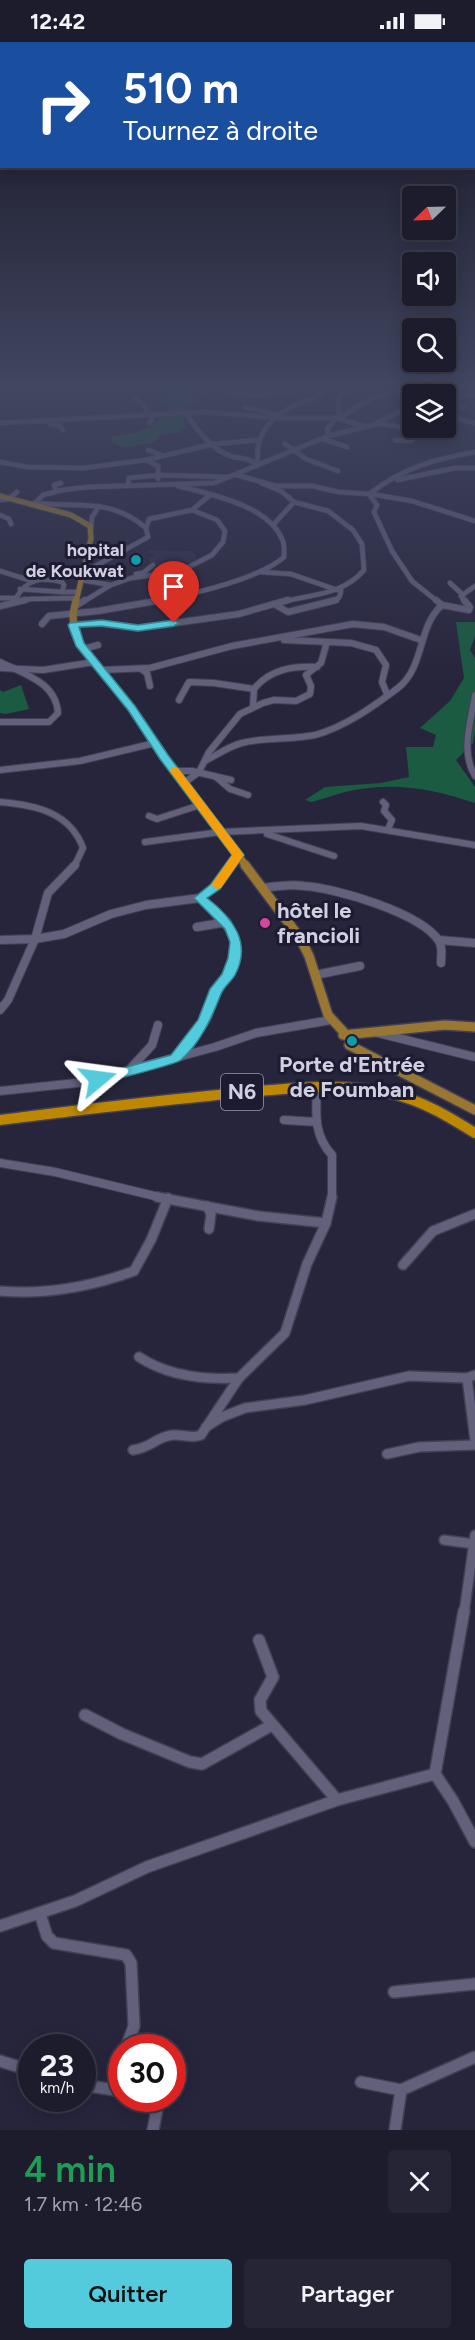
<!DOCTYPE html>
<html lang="fr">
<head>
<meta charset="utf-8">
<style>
	body { margin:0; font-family:Figtree,sans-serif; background:#252535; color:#f1f3f6; height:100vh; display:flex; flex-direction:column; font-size:22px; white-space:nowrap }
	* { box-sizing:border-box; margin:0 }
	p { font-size:20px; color:#a0a1aa }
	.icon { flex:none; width:33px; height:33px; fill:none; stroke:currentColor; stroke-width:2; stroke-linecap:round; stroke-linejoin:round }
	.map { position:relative; height:2088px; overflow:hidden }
	.sheet { display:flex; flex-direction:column; background:#1d1c2d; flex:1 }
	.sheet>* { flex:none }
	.guide { position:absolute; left:0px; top:0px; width:476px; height:126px; box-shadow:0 3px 15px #0003,0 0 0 2px #3b3a49; background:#1a4fa0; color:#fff; overflow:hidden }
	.needle { width:39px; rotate:247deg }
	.fabs { position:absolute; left:402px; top:144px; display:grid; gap:12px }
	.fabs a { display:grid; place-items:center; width:54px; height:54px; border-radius:6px; background:#1d1c2d; box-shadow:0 3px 15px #0003,0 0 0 2px #3b3a49; font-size:30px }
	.speed { position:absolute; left:18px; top:1992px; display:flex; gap:12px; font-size:30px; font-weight:700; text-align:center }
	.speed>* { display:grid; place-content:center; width:78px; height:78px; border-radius:50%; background:#1d1c2d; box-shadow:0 3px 15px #0003,0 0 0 2px #3b3a49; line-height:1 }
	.speed small { font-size:15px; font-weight:400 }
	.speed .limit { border:9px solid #d22; background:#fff; color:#111 }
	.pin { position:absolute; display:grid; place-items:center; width:51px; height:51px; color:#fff; margin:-62px -26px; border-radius:50% 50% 50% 0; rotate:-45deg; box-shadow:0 0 6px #0007 }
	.pin .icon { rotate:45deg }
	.me { position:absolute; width:66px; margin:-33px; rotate:74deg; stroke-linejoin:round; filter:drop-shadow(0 0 4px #0008) }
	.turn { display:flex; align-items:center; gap:21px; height:126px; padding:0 24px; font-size:27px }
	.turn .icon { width:78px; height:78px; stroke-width:2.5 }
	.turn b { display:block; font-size:42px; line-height:51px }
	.round { display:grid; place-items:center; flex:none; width:63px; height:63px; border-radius:6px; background:#252535 }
	.summary { display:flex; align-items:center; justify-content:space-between; height:102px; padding:0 24px }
	h1 { font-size:36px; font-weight:600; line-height:45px; color:#1e9e55 }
	.cta { display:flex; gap:12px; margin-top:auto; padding:12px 24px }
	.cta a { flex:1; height:69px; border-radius:6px; background:#53cbdc; color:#111; font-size:24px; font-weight:600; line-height:69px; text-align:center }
	.cta a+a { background:#252535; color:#f1f3f6 }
	.status { display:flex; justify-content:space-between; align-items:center; height:42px; padding:0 30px; background:#1d1c2d; direction:ltr }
	.status svg { height:16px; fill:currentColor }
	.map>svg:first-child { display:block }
	.built { fill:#2f2c4a }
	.forest { fill:#1a5b42 }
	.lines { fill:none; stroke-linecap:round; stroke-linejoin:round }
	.stream { stroke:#08656d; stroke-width:1.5 }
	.minor-far4-casing { stroke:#424053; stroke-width:6 }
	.minor-far3-casing { stroke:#424053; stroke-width:8 }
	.minor-far2-casing { stroke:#424053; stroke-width:10 }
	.minor-far1-casing { stroke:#424053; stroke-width:12 }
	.minor-casing { stroke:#424053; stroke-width:14 }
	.major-far2-casing { stroke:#424053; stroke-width:7 }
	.major-far1-casing { stroke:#424053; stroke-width:9 }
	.major-casing { stroke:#424053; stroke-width:12 }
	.highway-casing { stroke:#424053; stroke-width:13 }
	.minor-far4 { stroke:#62607b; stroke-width:4.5 }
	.minor-far3 { stroke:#62607b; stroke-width:6 }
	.minor-far2 { stroke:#62607b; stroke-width:8 }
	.minor-far1 { stroke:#62607b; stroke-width:9 }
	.minor { stroke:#62607b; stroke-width:11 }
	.major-far2 { stroke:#997732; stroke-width:5 }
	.major-far1 { stroke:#997732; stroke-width:7 }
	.major { stroke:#997732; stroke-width:9 }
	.highway { stroke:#be8701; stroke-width:10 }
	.route { fill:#53cbdc; stroke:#36848f; stroke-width:1.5 }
	.slow { fill:#f59e0b }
	.culture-dot { fill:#0f9aa8; stroke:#1d1b32; stroke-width:2 }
	.hotel-dot { fill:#d1479c; stroke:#1d1b32; stroke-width:2 }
	.labels { text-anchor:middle; stroke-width:6; stroke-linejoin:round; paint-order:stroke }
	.far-poi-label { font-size:18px; font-weight:bold; fill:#d0d0e0; stroke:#1d1b32; text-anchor:end }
	.shield { fill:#1d1b32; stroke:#9a9aac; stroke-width:1.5 }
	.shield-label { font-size:21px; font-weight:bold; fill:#d0d0e0 }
	.poi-label { font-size:22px; font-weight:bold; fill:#d0d0e0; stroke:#1d1b32; text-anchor:start }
</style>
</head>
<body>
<div class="status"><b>12:42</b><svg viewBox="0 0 49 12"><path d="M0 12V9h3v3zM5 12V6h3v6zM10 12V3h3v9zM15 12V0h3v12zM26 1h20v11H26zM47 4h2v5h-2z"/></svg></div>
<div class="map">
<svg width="475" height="2088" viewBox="0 0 475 2088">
	<rect width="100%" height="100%" fill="#27253c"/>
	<path class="built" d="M148 508 193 509 198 520 188 525 150 528 149 515 154 514 153 511H148Z"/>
	<g class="forest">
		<path d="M157 347H211L182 367 186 386 177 391 161 393 154 400 126 405 113 402 111 395C140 390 150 390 170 368Z"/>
		<path d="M456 580H475V594L470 608 475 616V689L473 701 456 718 475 745V761C435 748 403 741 361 747 344 749 327 756 311 760L305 758 325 745 381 741 409 735 406 705H433L436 693 420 686 450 659 464 636Z"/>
		<path d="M21 643 29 667 6 672 0 671V648L3 650Z"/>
	</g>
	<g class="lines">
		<path class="stream" d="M172 369 170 362 177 356 174 352 177 347"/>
		<g class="minor-far4-casing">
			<g id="minor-far4">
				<path d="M410 347 397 350 412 360"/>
				<path d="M228 351 259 353 299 347"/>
				<path d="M135 355 145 365 147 371"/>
				<path d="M446 356 475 352"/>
				<path d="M244 365 275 372"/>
				<path d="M446 366 463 365"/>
				<path d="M185 370C196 387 210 406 230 414 240 417 249 415 257 423"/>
				<path d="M446 374 475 381"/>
				<path d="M340 376 373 355 397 350"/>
				<path d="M0 381 202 370 282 376H337L366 385"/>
				<path d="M149 381 152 377 151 371"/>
				<path d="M377 381 423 389 410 399 395 398"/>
				<path d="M50 382 60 384 63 388"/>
				<path d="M328 394 373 383 412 363"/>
				<path d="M323 397 347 405"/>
				<path d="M285 402 306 417 338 429"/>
				<path d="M148 408 161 413"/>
				<path d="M146 418 158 424V437"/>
				<path d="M0 420 27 425 83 426 146 418 213 402 260 398"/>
				<path d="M257 424C258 418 257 411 258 405 265 373 292 363 320 354L317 347"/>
				<path d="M237 433 276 444H312L339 450 369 452C405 425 432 418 475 410"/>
				<path d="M397 438 455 426H475"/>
				<path d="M261 441 281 449 294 460 328 469 353 488 362 502 364 528C343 553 312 552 282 560"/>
				<path d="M128 443 129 436 159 433 229 435"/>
				<path d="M56 448 54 443 61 441"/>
				<path d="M369 452 377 463 374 470 392 509 412 539 438 560"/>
				<path d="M371 452 412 459 475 479"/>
				<path d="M0 458 9 457 17 450"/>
				<path d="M34 461C77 466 110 455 146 486"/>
				<path d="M33 463 43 453 62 448 88 445 214 441 328 394 327 387 339 373 338 358 344 347"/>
				<path d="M0 473 9 477 11 482"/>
				<path d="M274 482 294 460"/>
				<path d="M91 487 92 475 99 464"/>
				<path d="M0 529 32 539"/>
				<path d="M260 530 291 532 337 548"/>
				<path d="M83 531 148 495 146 486 149 477 192 468 210 453"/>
				<path d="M136 532 143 531 153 523"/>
				<path d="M81 538 111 543 131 536 181 529 212 513 223 500 225 489 217 478 192 468"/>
				<path d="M450 541 462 552"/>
				<path d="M20 547 62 550"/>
				<path d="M0 556H15"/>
				<path d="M19 558 16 556C28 536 41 535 62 540L64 543 62 550H77"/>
				<path d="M19 560 30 557 76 556"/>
				<path d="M83 560 109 544"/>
				<path d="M155 560C190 552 258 538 284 515 284 509 285 502 282 497 268 463 210 452 178 444"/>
				<path d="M330 560C338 558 341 555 341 547"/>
				<path d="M466 560 461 554 475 544"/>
			</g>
		</g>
		<g class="minor-far3-casing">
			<g id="minor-far3">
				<path d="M436 558 442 563"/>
				<path d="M274 562 288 570 336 558"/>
				<path d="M0 564 25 558"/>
				<path d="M74 565 85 558"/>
				<path d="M42 582 49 574 98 569 162 558"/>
				<path d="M73 583 99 581 138 586 239 572 288 558"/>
				<path d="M284 598 351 601 376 608 386 623 382 640 387 652"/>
				<path d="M83 607 98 603"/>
				<path d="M0 620C24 632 56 640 58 671L49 680H0"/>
				<path d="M0 626 43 628 94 620"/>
				<path d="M141 627 147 631 150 644"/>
				<path d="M101 628 150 626 232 604 353 582 384 585 421 598"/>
				<path d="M475 653C471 680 460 709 475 734"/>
				<path d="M179 658 189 640 214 641 254 647"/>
				<path d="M253 664 254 647C270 627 293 624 317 625"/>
				<path d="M205 719C217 713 229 704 242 701 266 695 291 698 315 693 345 685 374 664 398 646 425 625 417 585 442 563L469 568 470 565 464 558"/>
				<path d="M0 728 80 719 155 701"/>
				<path d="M175 729H192L231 738"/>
				<path d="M216 735 230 747 248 753"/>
				<path d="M184 741 199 730 209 710 240 672 263 661 274 658 296 659 310 652 311 644 306 633 321 621 327 600"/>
				<path d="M0 760C35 763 70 770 83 806L74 825"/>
				<path d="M383 760 386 763 384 769 392 778 388 787"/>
				<path d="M149 774 157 777 200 763"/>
				<path d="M267 792 334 814"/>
				<path d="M145 800 221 790 361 784 475 803"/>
				<path d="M230 825 238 814"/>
			</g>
		</g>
		<g class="minor-far2-casing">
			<g id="minor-far2">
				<path d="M263 846C277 844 291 842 304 844 336 846 421 871 439 899 443 905 441 914 441 921"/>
				<path d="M197 885 227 880"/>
				<path d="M0 898 35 897 64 892 111 872 146 863 200 856 216 844 231 823"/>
				<path d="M439 898 475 901"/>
				<path d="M315 933 360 924"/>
				<path d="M0 968 8 958 35 897 48 851 75 823"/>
				<path d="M378 991 475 1015"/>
				<path d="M175 1016C186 1003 199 991 207 976 211 967 212 958 216 949 219 942 226 937 230 931 246 899 223 874 200 856"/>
				<path d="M130 1027 152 1003 158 983"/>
				<path d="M317 1044C316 1070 313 1093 332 1113V1156"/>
				<path d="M0 1049 86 1040 215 1005 256 991 331 978"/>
				<path d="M284 1078 317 1080"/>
				<path d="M0 1121 55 1130 163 1156"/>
			</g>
		</g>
		<g class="minor-far1-casing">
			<g id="minor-far1">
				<path d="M157 1155 258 1174 326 1181 332 1155"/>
				<path d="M207 1164 211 1172 209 1187"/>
				<path d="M403 1223 433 1189 475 1172"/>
				<path d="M0 1249C47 1253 90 1245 134 1229L151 1198 168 1156"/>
				<path d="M139 1315C168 1334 205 1338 239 1336"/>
				<path d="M475 1333 467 1336 475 1398"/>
				<path d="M206 1385 222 1375 245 1366 305 1358 409 1334 467 1336"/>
				<path d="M133 1408C152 1405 154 1397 168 1394 179 1390 190 1398 201 1393L239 1336 285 1291 307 1222 326 1181"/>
				<path d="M387 1412 419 1405 475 1403"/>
				<path d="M444 1498 474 1502"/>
				<path d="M464 1571 475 1493"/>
			</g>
		</g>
		<g class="minor-casing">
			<g id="minor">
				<path d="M259 1598 273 1635 260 1658 261 1669 337 1758"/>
				<path d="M85 1673 122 1692 190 1720 202 1722 272 1683"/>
				<path d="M435 1732 453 1759 475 1800"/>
				<path d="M40 1872 47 1894 54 1901 126 1913 131 1921 134 1984 126 2006"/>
				<path d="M0 1884 75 1859 147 1825 337 1758 435 1732 464 1569"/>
				<path d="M394 1950 475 1942"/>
				<path d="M0 2019 32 2029"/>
				<path d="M361 2040 401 2048 475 2015"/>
				<path d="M82 2043 122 2049"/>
				<path d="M153 2088 158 2062 156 2056"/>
				<path d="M395 2088 401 2048"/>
			</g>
		</g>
		<g class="major-far2-casing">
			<path id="major-far2" d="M0 454 71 473 90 484 91 496 76 560"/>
		</g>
		<g class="major-far1-casing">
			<path id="major-far1" d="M76 558 73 572 74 589 80 602 132 667 164 715 247 825"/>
		</g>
		<g class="major-casing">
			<g id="major">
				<path d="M245 823 300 896 309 914 328 973 351 998"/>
				<path d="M343 993 445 983 475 985"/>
				<path d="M349 1003 475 1068"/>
			</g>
		</g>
		<g class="highway-casing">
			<path id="highway" d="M0 1078C80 1068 159 1058 239 1051 291 1046 343 1040 393 1052 423 1059 449 1075 475 1091"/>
		</g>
		<use href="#minor-far4" class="minor-far4"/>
		<use href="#minor-far3" class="minor-far3"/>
		<use href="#minor-far2" class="minor-far2"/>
		<use href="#minor-far1" class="minor-far1"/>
		<use href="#minor" class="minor"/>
		<use href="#major-far2" class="major-far2"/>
		<use href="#major-far1" class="major-far1"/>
		<use href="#major" class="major"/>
		<use href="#highway" class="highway"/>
	</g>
	<linearGradient id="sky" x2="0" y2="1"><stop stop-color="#151421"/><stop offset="0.54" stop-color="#414661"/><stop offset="1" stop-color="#414661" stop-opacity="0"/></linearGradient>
	<rect width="475" height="639" fill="url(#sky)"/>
	<path class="route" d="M102 578 138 583 174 578 179 581 174 584 138 589 102 584 79 585 84 601 135 664 168 713 244 813 220 847 207 856C233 876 252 901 235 933 231 940 224 944 221 952 212 975 201 1000 181 1018 175 1023 111 1038 98 1042L91 1037 93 1034 171 1013 198 978 210 947 222 932 228 916 230 900 225 887 194 856 211 842 232 813 160 717 128 668 76 604 68 583 70 581Z"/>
	<path class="slow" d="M174 725 178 726 244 813 221 846 217 847 211 843 232 813 169 728Z"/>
	<g class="culture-dot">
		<circle cx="136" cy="518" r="6"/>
		<circle cx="352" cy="999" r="6"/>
	</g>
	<circle class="hotel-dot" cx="265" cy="881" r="6"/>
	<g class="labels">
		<g class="far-poi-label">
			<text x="124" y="514">hopital<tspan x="124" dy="21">de Koukwat</tspan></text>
		</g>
		<rect class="shield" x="221" y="1032" width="42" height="36" rx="4.5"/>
		<g class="shield-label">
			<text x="242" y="1057">N6</text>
		</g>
		<g class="poi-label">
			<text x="277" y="876">hôtel le<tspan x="277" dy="25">francioli</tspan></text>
			<text x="352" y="1030" text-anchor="middle">Porte d'Entrée<tspan x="352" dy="25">de Foumban</tspan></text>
		</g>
	</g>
</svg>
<div class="fabs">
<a><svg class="needle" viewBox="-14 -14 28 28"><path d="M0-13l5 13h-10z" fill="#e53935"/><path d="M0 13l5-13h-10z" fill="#a0a1aa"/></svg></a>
<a><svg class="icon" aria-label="sound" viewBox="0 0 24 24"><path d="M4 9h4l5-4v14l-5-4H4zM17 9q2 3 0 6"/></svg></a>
<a><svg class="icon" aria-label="search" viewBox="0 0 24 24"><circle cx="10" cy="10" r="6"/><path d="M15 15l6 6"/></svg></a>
<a><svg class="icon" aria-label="layers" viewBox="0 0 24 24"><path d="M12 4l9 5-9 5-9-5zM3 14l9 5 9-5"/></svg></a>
</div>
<div class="speed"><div>23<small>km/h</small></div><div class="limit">30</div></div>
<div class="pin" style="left:174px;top:581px;background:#d93025"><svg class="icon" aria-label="arrive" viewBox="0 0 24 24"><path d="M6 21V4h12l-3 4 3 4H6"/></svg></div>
<svg class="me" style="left:98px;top:1037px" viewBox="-20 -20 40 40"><path d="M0-17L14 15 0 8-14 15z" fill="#53cbdc" stroke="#fff" stroke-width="4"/></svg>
<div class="guide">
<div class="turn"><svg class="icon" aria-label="right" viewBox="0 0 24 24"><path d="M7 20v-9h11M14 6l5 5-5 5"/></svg><div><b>510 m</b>Tournez à droite</div></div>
</div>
</div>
<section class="sheet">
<div class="summary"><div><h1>4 min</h1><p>1.7 km · 12:46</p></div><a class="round"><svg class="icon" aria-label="close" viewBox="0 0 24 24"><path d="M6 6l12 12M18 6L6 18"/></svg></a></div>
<div class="cta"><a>Quitter</a><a>Partager</a></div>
</section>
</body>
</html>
